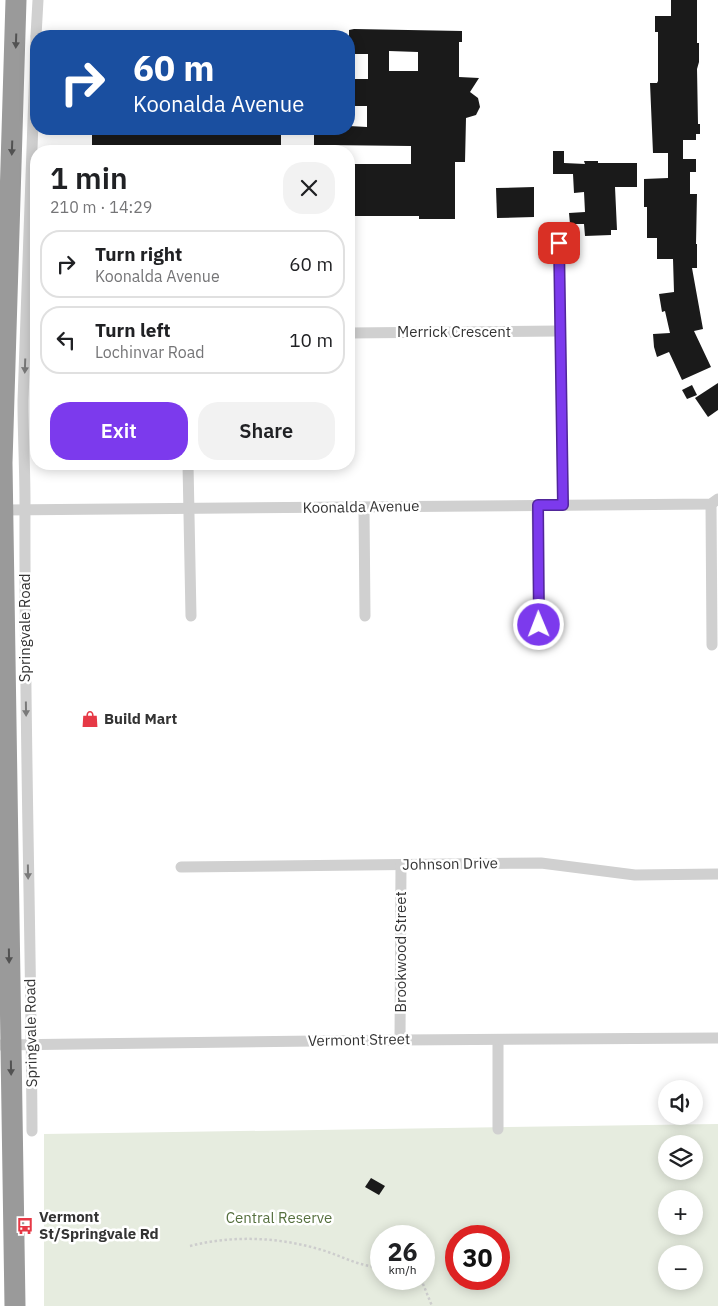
<!DOCTYPE html>
<html lang="en">
<head>
<meta charset="utf-8">
<style>
	body { margin:0; font-family:"IBM Plex Sans",sans-serif; background:#f2f2f2; color:#202124; height:100vh; display:flex; flex-direction:column; font-size:19px; white-space:nowrap }
	* { box-sizing:border-box; margin:0 }
	p { font-size:16px; color:#757577 }
	.icon { flex:none; width:28px; height:28px; fill:none; stroke:currentColor; stroke-width:2; stroke-linecap:round; stroke-linejoin:round }
	.map { position:relative; flex:1; overflow:hidden }
	.panel { position:absolute; left:30px; top:145px; width:325px; height:325px; display:flex; flex-direction:column; background:#fff; border-radius:20px; box-shadow:0 2px 12px #0003 }
	.panel>* { flex:none }
	.guide { position:absolute; left:30px; top:30px; width:325px; height:105px; border-radius:20px; box-shadow:0 2px 12px #0003; background:#1a4fa0; color:#fff; overflow:hidden }
	.tools { position:absolute; left:658px; top:1080px; display:grid; gap:10px }
	.tools a { display:grid; place-items:center; width:45px; height:45px; border-radius:50%; background:#fff; box-shadow:0 2px 12px #0003; font-size:25px }
	.speed { position:absolute; left:370px; top:1225px; display:flex; gap:10px; font-size:25px; font-weight:700; text-align:center }
	.speed>* { display:grid; place-content:center; width:65px; height:65px; border-radius:50%; background:#fff; box-shadow:0 2px 12px #0003; line-height:1 }
	.speed small { font-size:12px; font-weight:400 }
	.speed .limit { border:8px solid #d22; background:#fff; color:#111 }
	.pin { position:absolute; display:grid; place-items:center; width:42px; height:42px; color:#fff; margin:-21px; border-radius:10px; box-shadow:0 2px 8px #0006 }
	.me { position:absolute; width:55px; margin:-28px; rotate:359deg; stroke-linejoin:round; filter:drop-shadow(0 0 4px #0008) }
	.turn { display:flex; align-items:center; gap:18px; height:105px; padding:0 20px; font-size:22px }
	.turn .icon { width:65px; height:65px; stroke-width:2.5 }
	.turn b { display:block; font-size:35px; line-height:42px }
	.round { display:grid; place-items:center; flex:none; width:52px; height:52px; border-radius:20px; background:#f2f2f2 }
	.headline { display:flex; align-items:center; justify-content:space-between; height:85px; padding:0 20px }
	h1 { font-size:30px; font-weight:600; line-height:38px }
	.action { display:flex; gap:10px; margin-top:auto; padding:10px 20px }
	.action a { flex:1; height:58px; border-radius:20px; background:#7c3aed; color:#fff; font-size:20px; font-weight:600; line-height:58px; text-align:center }
	.action a+a { background:#f2f2f2; color:#202124 }
	ul { padding:0; list-style:none }
	li { display:flex; align-items:center; gap:15px; height:68px; margin:0 10px 8px; padding:0 10px; border:2px solid #e0e0e0; border-radius:20px }
	li div { flex:1 }
	li b { display:block; font-size:19px }
	li em { font-style:normal }
	.map>svg:first-child { display:block }
	.green { fill:#e6ecdf; fill-rule:evenodd }
	.building { fill:#1a1a1a; fill-rule:evenodd }
	.lines { fill:none; stroke-linecap:round; stroke-linejoin:round }
	.path { stroke:#cdcdcd; stroke-width:2.5; stroke-dasharray:2.5 2.5; stroke-linecap:butt }
	.street { stroke:#d0d0d0; stroke-width:11 }
	.highway { stroke:#9a9a9a; stroke-width:21 }
	.oneway { fill:#525252 }
	.oneway2 { fill:#7a7a7a }
	.route-casing { stroke:#51269a; stroke-width:12 }
	.route { stroke:#7c3aed; stroke-width:9 }
	.labels { text-anchor:middle; stroke-width:5; stroke-linejoin:round; paint-order:stroke }
	.street-label { font-size:15px; fill:#333; stroke:#fff }
	.poi-label { font-size:15px; font-weight:bold; fill:#333; stroke:#fff; text-anchor:start }
	.park-label { font-size:15px; fill:#56703f; stroke:#fff }
</style>
</head>
<body>
<div class="map">
<svg width="718" height="1306" viewBox="0 0 718 1306">
	<rect width="100%" height="100%" fill="#fff"/>
	<path class="green" d="M718 1124V1306H44V1134ZM666 1144H694V1171H666ZM666 1199H694V1226H666ZM381 1236H424V1279H381ZM456 1236H499V1279H456ZM666 1254H694V1281H666Z"/>
	<g class="building">
		<path d="M671 0H697V43H699V62L697 69 698 124H700V134H696V140H683V159H696V172H690V194H697L696 244H697V268H692L703 329 694 331 711 367 682 380 669 352 657 357 654 347 653 334 670 333 665 311 662 312 659 294 674 292 673 259H657V238H647V207H644V179L668 178V153H653L650 83H657L658 81V32H655V16H671Z"/>
		<path d="M354 29 462 31V42H459V77L479 78 470 92 478 98 480 107 476 115 466 118 465 162H455V219H419V216H349V164H411V146L327 145V151H314V129H349V126L367 127V106H349V79H368V54H349V30ZM389 51 418 52V71H389Z"/>
		<rect x="92" y="129" width="189" height="22"/>
		<path d="M553 151H564V163L585 164 584 161H598V163H637V187H615L617 230H611V235L585 236 584 224H570L569 213 585 212 584 192 574 193 573 174H553Z"/>
		<path d="M534 187V217L497 218 496 188Z"/>
		<path d="M718 383V410L708 417 695 398Z"/>
		<path d="M692 385 697 395 687 399 682 390Z"/>
		<path d="M371 1178 385 1186 379 1195 365 1187Z"/>
	</g>
	<g class="lines">
		<g class="path">
			<path d="M190 1246C233 1235 279 1237 322 1250 342 1256 360 1267 381 1267"/>
			<path d="M421 1279 432 1306"/>
		</g>
		<g class="street">
			<path d="M36 36 38 0"/>
			<path d="M559 243 563 505"/>
			<path d="M349 333 559 331"/>
			<path d="M188 464 191 616"/>
			<path d="M711 504 712 645"/>
			<path d="M537 505 539 625"/>
			<path d="M364 508 365 616"/>
			<path d="M3 510 711 504 718 499"/>
			<path d="M181 867 541 863 635 875 718 874"/>
			<path d="M400 1040 401 865"/>
			<path d="M498 1040V1129"/>
			<path d="M0 1045 400 1040 718 1038"/>
			<path d="M32 1131C31 922 24 712 25 503 25 469 23 435 23 401L36 37"/>
		</g>
		<path class="highway" d="M15 1306 2 463 16 0"/>
	</g>
	<defs><path id="oneway-solid" d="M-6-.8H1V-3.2L6.5 0L1 3.2V.8H-6Z" transform="scale(1.25)"/></defs>
	<g class="oneway">
		<use href="#oneway-solid" transform="translate(16 41) rotate(92)"/>
		<use href="#oneway-solid" transform="translate(12 148) rotate(92)"/>
		<use href="#oneway-solid" transform="translate(9 956) rotate(89)"/>
		<use href="#oneway-solid" transform="translate(11 1068) rotate(89)"/>
	</g>
	<g class="oneway2">
		<use href="#oneway-solid" transform="translate(25 366) rotate(92)"/>
		<use href="#oneway-solid" transform="translate(26 709) rotate(89)"/>
		<use href="#oneway-solid" transform="translate(28 872) rotate(89)"/>
	</g>
	<g class="lines">
		<g class="route-casing">
			<path id="route" d="M539 625 538 505H563L559 243"/>
		</g>
		<use href="#route" class="route"/>
	</g>
	<defs>
		<g id="shop-bare" transform="scale(1.35)"><path d="M-5-2.5h2.3a2.7 3.5 0 0 1 5.4 0H5L5.5 6h-11ZM-1.5-2.5h3a1.5 2.3 0 0 0-3 0Z" fill="#e63946" stroke="#fff" stroke-width="2.5" paint-order="stroke"/></g>
		<g id="bus-bare" transform="scale(1.35)"><path d="M-5-6H5V4H4V6H2V4H-2V6H-4V4H-5ZM-3.5-4V0h7V-4ZM-3.5 1.2v1.5H-2V1.2ZM2 1.2v1.5H3.5V1.2Z" fill="#e63946" stroke="#fff" stroke-width="2.5" paint-order="stroke"/></g>
	</defs>
	<g fill-rule="evenodd">
		<use href="#shop-bare" x="90" y="719"/>
		<use href="#bus-bare" x="25" y="1226"/>
	</g>
	<g class="labels">
		<g class="street-label">
			<text x="454" y="337">Merrick Crescent</text>
			<text transform="translate(361 507) rotate(-1)" y="5">Koonalda Avenue</text>
			<text transform="translate(25 628) rotate(-90)" y="5">Springvale Road</text>
			<text transform="translate(450 864) rotate(-1)" y="5">Johnson Drive</text>
			<text transform="translate(401 952) rotate(-90)" y="5">Brookwood Street</text>
			<text transform="translate(31 1033) rotate(-91)" y="5">Springvale Road</text>
			<text transform="translate(359 1040) rotate(-1)" y="5">Vermont Street</text>
		</g>
		<g class="poi-label">
			<text x="104" y="724">Build Mart</text>
			<text x="39" y="1222">Vermont<tspan x="39" dy="17">St/Springvale Rd</tspan></text>
		</g>
		<g class="park-label">
			<text x="279" y="1223">Central Reserve</text>
		</g>
	</g>
</svg>
<div class="tools">
<a><svg class="icon" aria-label="sound" viewBox="0 0 24 24"><path d="M4 9h4l5-4v14l-5-4H4zM17 9q2 3 0 6"/></svg></a>
<a><svg class="icon" aria-label="layers" viewBox="0 0 24 24"><path d="M12 4l9 5-9 5-9-5zM3 14l9 5 9-5"/></svg></a>
<a>+</a>
<a>−</a>
</div>
<div class="speed"><div>26<small>km/h</small></div><div class="limit">30</div></div>
<div class="pin" style="left:559px;top:243px;background:#d93025"><svg class="icon" aria-label="arrive" viewBox="0 0 24 24"><path d="M6 21V4h12l-3 4 3 4H6"/></svg></div>
<svg class="me" style="left:539px;top:625px" viewBox="-20 -20 40 40"><circle r="17" fill="#7c3aed" stroke="#fff" stroke-width="3"/><path d="M0-11L8 9 0 5-8 9z" fill="#fff"/></svg>
<div class="guide">
<div class="turn"><svg class="icon" aria-label="right" viewBox="0 0 24 24"><path d="M7 20v-9h11M14 6l5 5-5 5"/></svg><div><b>60 m</b>Koonalda Avenue</div></div>
</div>
<section class="panel">
<div class="headline"><div><h1>1 min</h1><p>210 m · 14:29</p></div><a class="round"><svg class="icon" aria-label="close" viewBox="0 0 24 24"><path d="M6 6l12 12M18 6L6 18"/></svg></a></div>
<ul>
<li><svg class="icon" aria-label="right" viewBox="0 0 24 24"><path d="M7 20v-9h11M14 6l5 5-5 5"/></svg><div><b>Turn right</b><p>Koonalda Avenue</p></div><em>60 m</em></li>
<li><svg class="icon" aria-label="left" viewBox="0 0 24 24"><path d="M17 20v-9H6M10 6l-5 5 5 5"/></svg><div><b>Turn left</b><p>Lochinvar Road</p></div><em>10 m</em></li>
</ul>
<div class="action"><a>Exit</a><a>Share</a></div>
</section>
</div>
</body>
</html>
